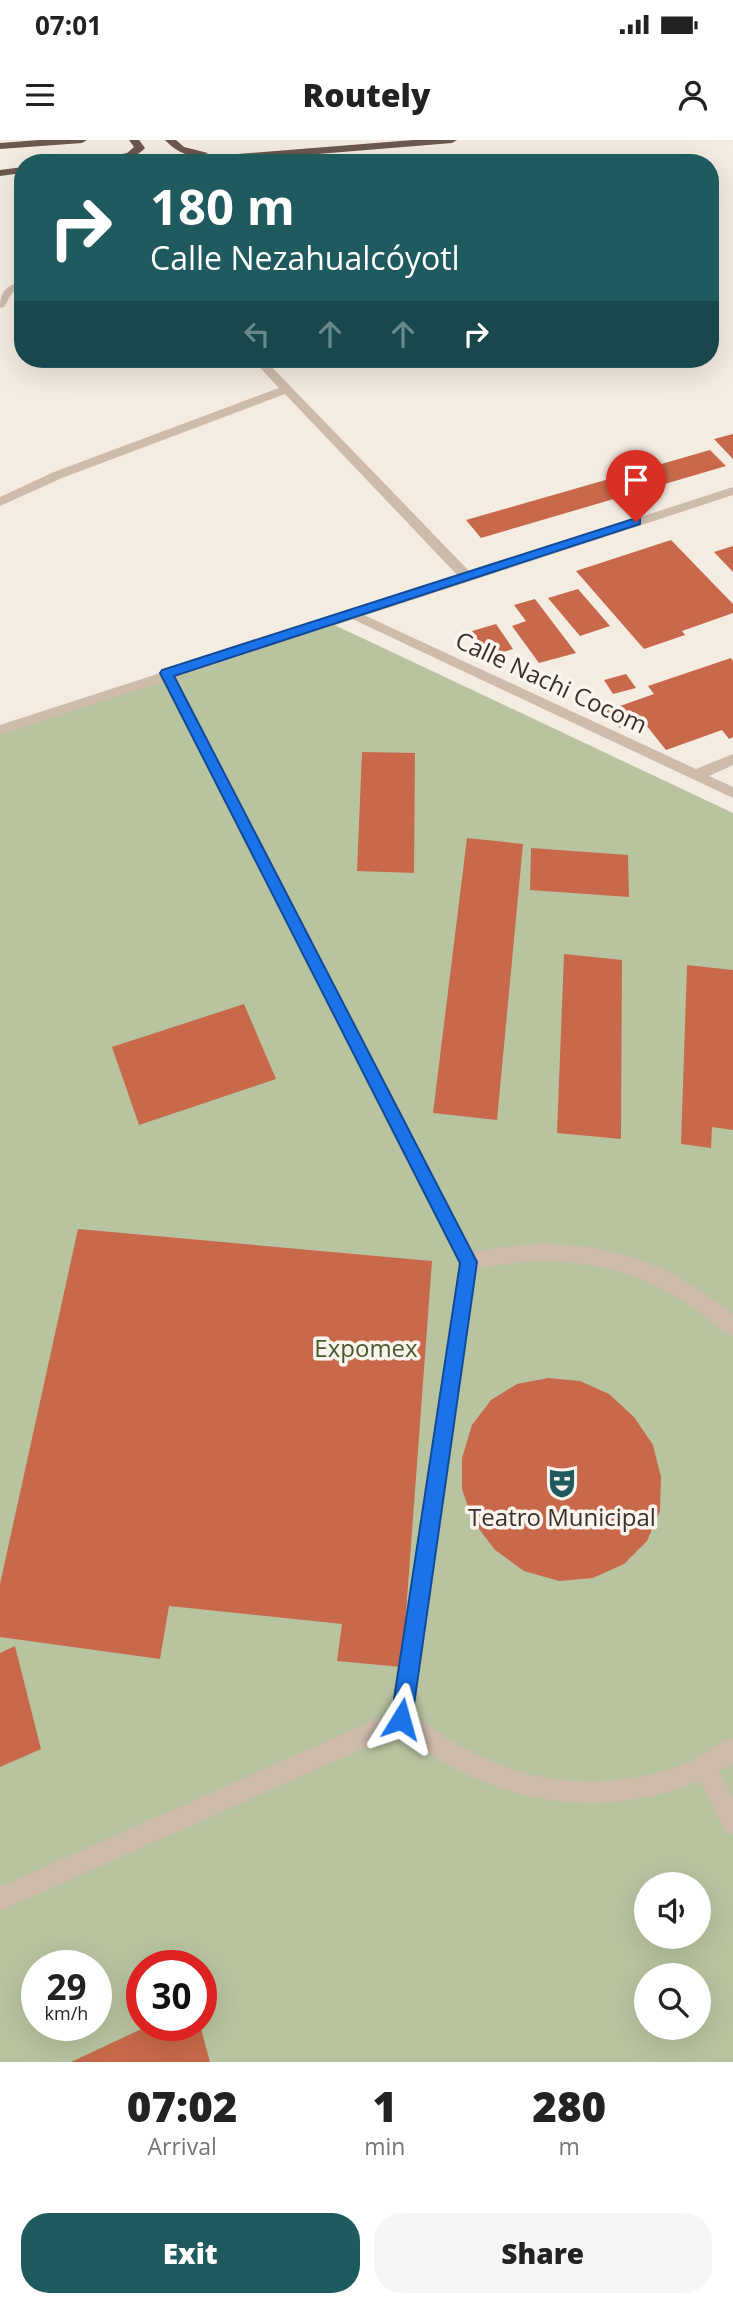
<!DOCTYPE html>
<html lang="en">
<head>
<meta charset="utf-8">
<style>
	body { margin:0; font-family:"Open Sans",sans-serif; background:#f6f6f6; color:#222; height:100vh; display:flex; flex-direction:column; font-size:26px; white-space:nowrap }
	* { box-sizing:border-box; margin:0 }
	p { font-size:23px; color:#767676 }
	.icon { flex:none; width:38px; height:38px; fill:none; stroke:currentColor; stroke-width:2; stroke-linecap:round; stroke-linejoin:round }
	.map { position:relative; height:1922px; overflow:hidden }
	.drawer { display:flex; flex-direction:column; background:#fff; flex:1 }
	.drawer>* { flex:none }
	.top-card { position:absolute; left:14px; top:14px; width:705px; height:214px; border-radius:28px; box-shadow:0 7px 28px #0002; background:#1f5a5e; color:#fff; overflow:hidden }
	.controls { position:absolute; left:634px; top:1732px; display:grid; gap:14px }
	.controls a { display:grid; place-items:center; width:77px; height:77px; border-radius:50%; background:#fff; box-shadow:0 7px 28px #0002; font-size:35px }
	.speed { position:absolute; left:21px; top:1810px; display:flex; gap:14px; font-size:35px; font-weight:700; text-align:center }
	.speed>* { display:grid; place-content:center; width:91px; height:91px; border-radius:50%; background:#fff; box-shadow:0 7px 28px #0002; line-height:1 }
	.speed small { font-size:18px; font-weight:400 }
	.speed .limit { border:10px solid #d22; background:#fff; color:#111 }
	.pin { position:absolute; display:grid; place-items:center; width:60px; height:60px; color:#fff; margin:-72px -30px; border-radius:50% 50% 50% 0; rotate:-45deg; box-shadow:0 0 7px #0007 }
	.pin .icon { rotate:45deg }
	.me { position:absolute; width:77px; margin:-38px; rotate:8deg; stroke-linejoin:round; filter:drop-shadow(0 0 5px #0008) }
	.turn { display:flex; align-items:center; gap:24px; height:147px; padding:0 21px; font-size:32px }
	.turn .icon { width:91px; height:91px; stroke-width:2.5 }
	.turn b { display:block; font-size:49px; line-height:60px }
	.lanes { display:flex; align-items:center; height:66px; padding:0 21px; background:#0003; justify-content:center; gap:35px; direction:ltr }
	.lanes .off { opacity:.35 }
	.eta { display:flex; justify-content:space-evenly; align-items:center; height:119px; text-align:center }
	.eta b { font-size:42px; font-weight:800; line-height:49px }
	.action { display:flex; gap:14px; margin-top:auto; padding:14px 21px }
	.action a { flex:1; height:80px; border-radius:28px; background:#1f5a5e; color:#fff; font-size:28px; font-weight:800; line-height:80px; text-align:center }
	.action a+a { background:#f6f6f6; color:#222 }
	.status { display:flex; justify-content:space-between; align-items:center; height:49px; padding:0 35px; background:#fff; direction:ltr }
	.status svg { height:19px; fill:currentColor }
	header { display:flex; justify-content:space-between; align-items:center; height:91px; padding:0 21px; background:#fff; font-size:32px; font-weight:800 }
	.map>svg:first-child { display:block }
	.green { fill:#b8c4a0; fill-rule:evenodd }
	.building { fill:#c8694b }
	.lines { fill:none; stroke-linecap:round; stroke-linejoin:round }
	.service { fill:#cdbbac; fill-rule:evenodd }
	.minor { fill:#cdbbac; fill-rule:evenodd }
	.tertiary { fill:#cdbbac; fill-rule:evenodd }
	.trunk { fill:#6c584f; fill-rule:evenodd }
	.route { fill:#1a73e8; stroke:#114b97; stroke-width:2 }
	.labels { text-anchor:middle; stroke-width:7; stroke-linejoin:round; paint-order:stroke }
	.street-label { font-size:24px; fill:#3b302b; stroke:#fbf5ee }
	.park-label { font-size:24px; fill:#4a5a2e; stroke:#fbf5ee }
	.poi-label { font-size:24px; fill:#3b302b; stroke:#fbf5ee }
</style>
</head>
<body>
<div class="status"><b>07:01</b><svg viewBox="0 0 49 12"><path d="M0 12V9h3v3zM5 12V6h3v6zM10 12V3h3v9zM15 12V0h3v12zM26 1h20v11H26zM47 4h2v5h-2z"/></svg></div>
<header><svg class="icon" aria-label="menu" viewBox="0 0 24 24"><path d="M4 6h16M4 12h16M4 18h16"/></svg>Routely<svg class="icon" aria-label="person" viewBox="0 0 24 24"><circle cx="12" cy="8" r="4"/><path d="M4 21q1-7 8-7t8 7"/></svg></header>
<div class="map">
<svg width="733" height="1922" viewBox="0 0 733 1922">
	<rect width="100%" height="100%" fill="#f4ebe1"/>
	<path class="green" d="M326 481 733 673V1922H0V593ZM646 1745H698V1797H646ZM37 1825H96V1885H37ZM142 1825H201V1885H142ZM646 1836H698V1888H646Z"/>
	<g class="building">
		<path d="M733 294V319L714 299Z"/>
		<path d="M710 310 726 326 481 398 466 380Z"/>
		<path d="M671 400 733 464V473L682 491 685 495 644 509 576 431Z"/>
		<path d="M733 406V432L714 412Z"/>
		<path d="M578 449 610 486 580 496 548 458Z"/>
		<path d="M535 459 576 513 539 523 512 486 526 481 514 465Z"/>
		<path d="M496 484 513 509 489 516 472 491Z"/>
		<path d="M731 518 733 521V597L729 599 722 590 666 610 642 580 620 588 606 571 654 554 648 546Z"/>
		<path d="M626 534 636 548 613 554 604 540Z"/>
		<path d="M362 612 415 613 414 733 357 731Z"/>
		<path d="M467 698 523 704 497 980 433 973Z"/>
		<path d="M531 708 628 715 629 757 530 750Z"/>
		<path d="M564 814 622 820 621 999 557 993Z"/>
		<path d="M687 825 733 830V990L712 987 711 1008 681 1004Z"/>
		<path d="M244 864 276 939 139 985 112 907Z"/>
		<path d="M78 1089 432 1121 402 1527 337 1521 342 1484 169 1466 160 1519 0 1497V1444Z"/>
		<path d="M548 1238 580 1241 609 1254 634 1277 653 1305 661 1337 660 1371 647 1401 624 1424 593 1438 559 1441 524 1431 495 1410 473 1381 462 1349V1318L472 1285 491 1260 517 1244Z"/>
		<path d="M15 1506 41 1609 0 1627V1513Z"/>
		<path d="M150 1885H200L210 1922H71Z"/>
	</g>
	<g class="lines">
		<g class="service">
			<path d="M23 141V148L12 153 4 167 0 168C0 151 6 146 23 141Z"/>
			<path d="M252 219H264L471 433V439H461L285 254 62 338 0 366V357L54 332 279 248Z"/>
		</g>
		<g class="minor">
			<path d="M351 469 696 629 733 614V625L709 636 733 647V658L346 476 344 473Z"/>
			<path d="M167 528 174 533 473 1112C571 1092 655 1109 733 1175V1196C714 1189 698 1169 680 1159 615 1120 549 1114 476 1129L414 1574C493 1638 585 1660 682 1625 700 1618 715 1604 733 1597V1623L719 1631 733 1658V1695L725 1691 700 1641C595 1684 486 1662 400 1592L0 1771V1747L392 1572 459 1123 160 533Z"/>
		</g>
		<path class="tertiary" d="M733 347V355L0 595V585Z"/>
		<g class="trunk">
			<path d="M39 0H87L82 3 0 9V3Z"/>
			<path d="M129 0H139L145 8C128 26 101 23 78 23L127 13 134 7Z"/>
			<path d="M165 0H176L184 7 208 13C194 22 175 11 165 0Z"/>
			<path d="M413 0H457L452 3 207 23H159L164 20Z"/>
			<path d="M23 27V33L0 36V30Z"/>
		</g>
	</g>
	<path class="route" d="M636 378 640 379V384L174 536 477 1122 412 1579 409 1587 401 1590 394 1587 391 1579 460 1123 160 533 162 530Z"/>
	<defs>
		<g id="theatre-bare" transform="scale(2.415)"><path d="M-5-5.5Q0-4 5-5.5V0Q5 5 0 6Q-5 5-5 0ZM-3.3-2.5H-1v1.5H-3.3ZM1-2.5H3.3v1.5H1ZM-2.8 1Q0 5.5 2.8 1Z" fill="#1f5a5e" stroke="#fbf5ee" stroke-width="2.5" paint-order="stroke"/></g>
	</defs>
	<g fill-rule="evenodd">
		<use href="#theatre-bare" x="562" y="1343"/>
	</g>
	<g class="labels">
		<g class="street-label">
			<text transform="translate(551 543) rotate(25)" y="8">Calle Nachi Cocom</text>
		</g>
		<g class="park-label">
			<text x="366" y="1217">Expomex</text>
		</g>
		<g class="poi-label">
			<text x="562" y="1386">Teatro Municipal</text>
		</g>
	</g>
</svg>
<div class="controls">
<a><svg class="icon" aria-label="sound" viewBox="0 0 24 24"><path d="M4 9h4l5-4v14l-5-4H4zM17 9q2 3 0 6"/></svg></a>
<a><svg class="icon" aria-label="search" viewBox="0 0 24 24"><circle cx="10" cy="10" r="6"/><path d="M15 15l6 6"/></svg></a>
</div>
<div class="speed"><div>29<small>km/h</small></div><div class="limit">30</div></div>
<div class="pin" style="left:636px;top:382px;background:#d93025"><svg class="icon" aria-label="arrive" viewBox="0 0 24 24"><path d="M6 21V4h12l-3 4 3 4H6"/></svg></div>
<svg class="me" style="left:401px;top:1579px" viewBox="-20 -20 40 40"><path d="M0-17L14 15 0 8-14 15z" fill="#1a73e8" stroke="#fff" stroke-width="4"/></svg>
<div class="top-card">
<div class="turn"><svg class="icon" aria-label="right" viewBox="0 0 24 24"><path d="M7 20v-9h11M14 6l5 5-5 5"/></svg><div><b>180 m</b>Calle Nezahualcóyotl</div></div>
<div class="lanes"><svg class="icon off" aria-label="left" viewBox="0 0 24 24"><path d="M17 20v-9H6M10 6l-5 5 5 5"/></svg><svg class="icon off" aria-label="ahead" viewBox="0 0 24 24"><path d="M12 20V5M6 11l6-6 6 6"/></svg><svg class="icon off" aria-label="ahead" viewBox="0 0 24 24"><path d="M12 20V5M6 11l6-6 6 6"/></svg><svg class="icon" aria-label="right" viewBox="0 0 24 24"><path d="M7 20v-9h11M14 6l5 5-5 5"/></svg></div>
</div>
</div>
<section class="drawer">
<div class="eta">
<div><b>07:02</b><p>Arrival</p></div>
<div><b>1</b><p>min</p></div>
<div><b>280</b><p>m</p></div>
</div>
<div class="action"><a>Exit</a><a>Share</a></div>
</section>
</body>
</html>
